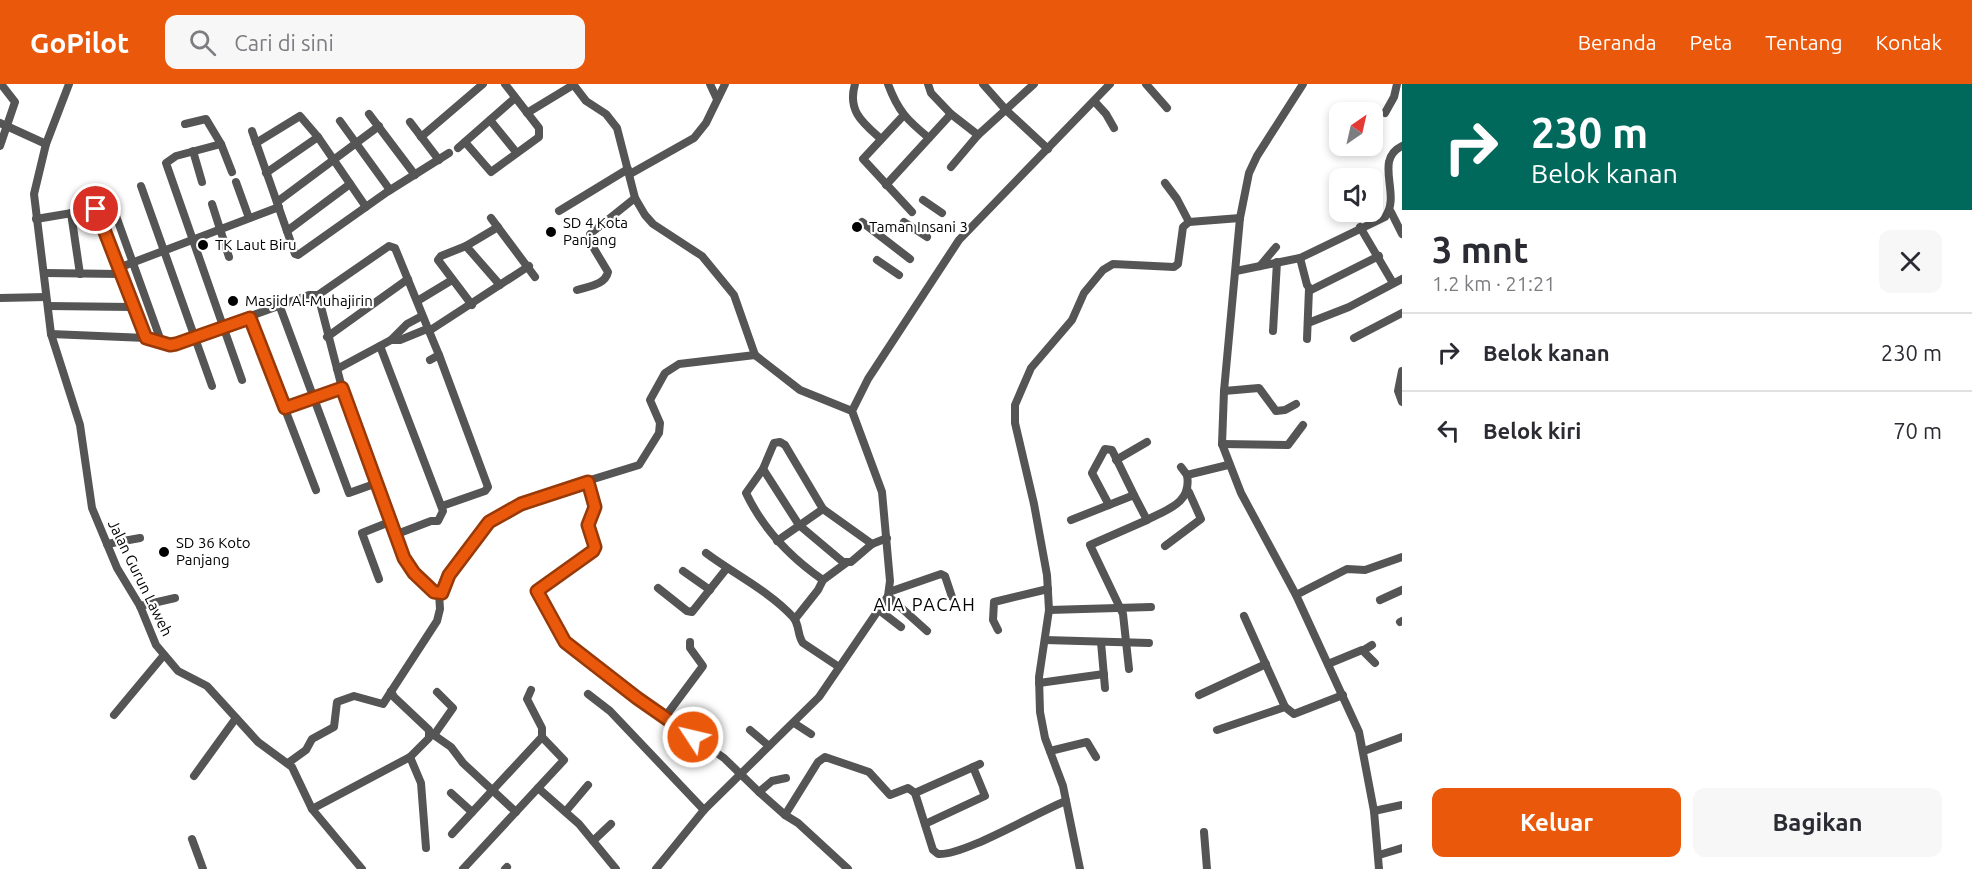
<!DOCTYPE html>
<html lang="id">
<head>
<meta charset="utf-8">
<style>
	body { margin:0; font-family:Ubuntu,sans-serif; background:#f7f7f7; color:#2b2b33; height:100vh; display:flex; flex-direction:column; font-size:22px; white-space:nowrap }
	* { box-sizing:border-box; margin:0 }
	p { font-size:20px; color:#7c7c81 }
	.icon { flex:none; width:33px; height:33px; fill:none; stroke:currentColor; stroke-width:2; stroke-linecap:round; stroke-linejoin:round }
	.map { position:relative; flex:1; overflow:hidden }
	.drawer { display:flex; flex-direction:column; background:#fff; width:570px }
	.drawer>* { flex:none }
	.guide { background:#00695c; color:#fff; overflow:hidden }
	.needle { width:39px; rotate:34deg }
	.controls { position:absolute; left:1329px; top:18px; display:grid; gap:12px }
	.controls a { display:grid; place-items:center; width:54px; height:54px; border-radius:12px; background:#fff; box-shadow:0 3px 9px #0003; font-size:30px }
	.pin { position:absolute; display:grid; place-items:center; width:51px; height:51px; color:#fff; margin:-26px; border:3px solid #fff; border-radius:50%; box-shadow:0 2px 6px #0007 }
	.me { position:absolute; width:66px; margin:-33px; rotate:305deg; stroke-linejoin:round; filter:drop-shadow(0 0 4px #0008) }
	.turn { display:flex; align-items:center; gap:21px; height:126px; padding:0 30px; font-size:27px }
	.turn .icon { width:78px; height:78px; stroke-width:2.5 }
	.turn b { display:block; font-size:42px; line-height:51px }
	.round { display:grid; place-items:center; flex:none; width:63px; height:63px; border-radius:12px; background:#f7f7f7 }
	.overview { display:flex; align-items:center; justify-content:space-between; height:102px; padding:0 30px }
	h1 { font-size:36px; font-weight:700; line-height:45px }
	.action { display:flex; gap:12px; margin-top:auto; padding:12px 30px }
	.action a { flex:1; height:69px; border-radius:12px; background:#ea580c; color:#fff; font-size:24px; font-weight:700; line-height:69px; text-align:center }
	.action a+a { background:#f7f7f7; color:#2b2b33 }
	ul { padding:0; list-style:none }
	li { display:flex; align-items:center; gap:18px; height:78px; padding:0 30px; border-top:2px solid #e1e1e2 }
	li div { flex:1 }
	li b { display:block; font-size:22px }
	li em { font-style:normal }
	header { display:flex; align-items:center; gap:36px; box-sizing:border-box; height:84px; padding:0 30px; background:#ea580c; color:#fff }
	header strong { font-size:28px }
	nav { display:flex; gap:33px; margin-inline-start:auto; font-size:21px }
	.search { width:420px; height:54px; background:#f7f7f7; display:flex; align-items:center; gap:15px; box-sizing:border-box; padding:0 21px; border-radius:12px; color:#7c7c81; font-size:22px }
	main { display:flex; flex:1; min-height:0 }
	.map>svg:first-child { display:block }
	.lines { fill:none; stroke-linecap:round; stroke-linejoin:round }
	.street { stroke:#555; stroke-width:8 }
	.route-casing { stroke:#983908; stroke-width:15 }
	.route { stroke:#ea580c; stroke-width:10 }
	.poi-dot { fill:#000; stroke:#fff; stroke-width:2 }
	.labels { text-anchor:middle; stroke-width:4.5; stroke-linejoin:round; paint-order:stroke }
	.poi-label { font-size:15px; fill:#000; stroke:#fff; text-anchor:start }
	.street-label { font-size:15px; fill:#000; stroke:#fff }
	.quarter-label { font-size:18px; letter-spacing:1.5px; fill:#000; stroke:#fff }
</style>
</head>
<body>
<header>
<strong>GoPilot</strong>
<div class="search"><svg class="icon" aria-label="search" viewBox="0 0 24 24"><circle cx="10" cy="10" r="6"/><path d="M15 15l6 6"/></svg>Cari di sini</div>
<nav><a>Beranda</a><a>Peta</a><a>Tentang</a><a>Kontak</a></nav>
</header>
<main>
<div class="map">
<svg width="1402" height="785" viewBox="0 0 1402 785">
	<rect width="100%" height="100%" fill="#fff"/>
	<g class="lines">
		<g class="street">
			<path d="M69 0 46 60 34 110 51 250 80 341 92 424 117 484 140 522 156 561 178 587 207 602 258 658 292 683 312 725 362 785"/>
			<path d="M573 0 586 17 606 30 617 44 635 114 645 131 653 140 702 172 734 211 755 271 800 306 852 327"/>
			<path d="M710 0 717 15"/>
			<path d="M855 0C847 27 863 39 881 55"/>
			<path d="M888 0C898 27 907 36 929 54"/>
			<path d="M928 0 931 9 951 30"/>
			<path d="M983 0 1006 26 1048 65"/>
			<path d="M1146 0 1167 24"/>
			<path d="M1303 0 1257 72 1249 89 1240 134 1224 307 1222 360 1241 409 1296 511 1359 648 1374 727 1379 785"/>
			<path d="M1095 18 1106 30 1114 44"/>
			<path d="M527 29 573 1"/>
			<path d="M1385 29 1394 13 1397 0"/>
			<path d="M369 30 415 91"/>
			<path d="M903 32 863 75 912 128"/>
			<path d="M490 36 516 68"/>
			<path d="M340 37 390 106"/>
			<path d="M410 38 439 76"/>
			<path d="M0 39 46 60"/>
			<path d="M185 40 206 35 221 60"/>
			<path d="M252 47 295 170 298 171 387 108 449 69"/>
			<path d="M421 53 483 0"/>
			<path d="M465 58 491 88 539 53V44L505 0"/>
			<path d="M256 59 300 32 318 53 366 123"/>
			<path d="M0 62 15 18 1 0"/>
			<path d="M458 64 515 14"/>
			<path d="M193 67 202 98"/>
			<path d="M951 83 978 51"/>
			<path d="M232 88 221 60 176 72 166 79 223 242 309 211H318L389 162 395 164 429 247 529 182"/>
			<path d="M266 89 318 53"/>
			<path d="M630 90 694 54 706 39 725 0"/>
			<path d="M236 98 249 134"/>
			<path d="M1165 99 1177 115 1189 138"/>
			<path d="M886 101 951 30 978 51 1034 0"/>
			<path d="M141 102 212 302"/>
			<path d="M923 116 942 129"/>
			<path d="M111 118 161 257"/>
			<path d="M277 118 379 42"/>
			<path d="M212 120 229 173"/>
			<path d="M559 127 628 85"/>
			<path d="M1391 128 1402 150"/>
			<path d="M71 129 80 190"/>
			<path d="M491 134 535 193"/>
			<path d="M36 135 96 125 146 254"/>
			<path d="M862 138 910 175"/>
			<path d="M904 138 927 153"/>
			<path d="M498 143 466 162 500 201"/>
			<path d="M1360 143 1393 199"/>
			<path d="M287 147 350 100"/>
			<path d="M466 162 441 172 438 176 472 221"/>
			<path d="M1300 174 1307 201 1311 206 1379 172"/>
			<path d="M877 176 899 191"/>
			<path d="M1260 182 1276 163"/>
			<path d="M1236 187 1300 174 1385 133C1402 111 1373 76 1402 62"/>
			<path d="M45 189 119 190 121 183 279 123"/>
			<path d="M577 206C589 202 605 201 608 188L590 158V150L635 114"/>
			<path d="M318 211 342 304 404 473 426 502 433 508 442 509 449 491 483 444 505 427 561 405 639 381 659 349 660 339 650 316 665 289 679 280 755 271"/>
			<path d="M0 214 46 213"/>
			<path d="M419 216 452 196"/>
			<path d="M48 222 132 223"/>
			<path d="M280 223 349 409 377 399"/>
			<path d="M250 234 316 406"/>
			<path d="M1308 239 1349 223 1402 195"/>
			<path d="M429 247 439 271 430 276"/>
			<path d="M1273 247 1277 178"/>
			<path d="M51 250 146 254 170 261 223 242 242 296"/>
			<path d="M327 253 408 195"/>
			<path d="M1354 254 1402 229"/>
			<path d="M1307 255 1309 205"/>
			<path d="M391 256 407 240 422 232"/>
			<path d="M380 262 443 427 438 437H431L397 450"/>
			<path d="M439 271 488 403 485 407 442 422"/>
			<path d="M337 285 391 256H400L427 245"/>
			<path d="M1402 287 1398 307 1402 318"/>
			<path d="M1224 307 1259 304 1276 327 1285 326 1296 320"/>
			<path d="M285 324 342 304"/>
			<path d="M1222 360 1288 361 1303 341"/>
			<path d="M1116 376 1147 358"/>
			<path d="M1181 383 1187 391"/>
			<path d="M763 385 799 441 843 478H851L872 460 887 454"/>
			<path d="M588 398 595 423 588 441 595 463 593 467 537 505 565 558 637 614 724 674 759 708 785 731 798 739 848 785"/>
			<path d="M1109 421 1092 389 1105 365 1112 366 1134 411"/>
			<path d="M1071 436 1134 411 1147 436 1090 461 1123 530 1129 585"/>
			<path d="M1147 436C1168 425 1192 419 1187 391L1228 381"/>
			<path d="M777 457 823 425 872 460"/>
			<path d="M107 460 140 454"/>
			<path d="M1165 462 1201 435 1189 408"/>
			<path d="M706 469C734 490 769 507 793 533 800 541 797 551 803 559L839 583"/>
			<path d="M683 487 710 506"/>
			<path d="M379 495 362 449 392 437"/>
			<path d="M823 496C790 473 763 445 746 409L763 385 774 359 780 358 785 361 823 425"/>
			<path d="M658 504 687 527 692 528 727 484"/>
			<path d="M889 508 941 490 945 492 952 513"/>
			<path d="M1296 511 1347 485 1365 486 1402 473"/>
			<path d="M888 512 927 547"/>
			<path d="M1380 516 1402 506"/>
			<path d="M140 522 175 514"/>
			<path d="M879 526 901 543"/>
			<path d="M1049 526 1151 523"/>
			<path d="M1244 532 1285 623"/>
			<path d="M795 535 818 506 823 496 846 479"/>
			<path d="M1400 538 1402 537"/>
			<path d="M998 546 993 536 994 518 1048 505"/>
			<path d="M1045 556 1149 559"/>
			<path d="M1101 558 1105 604"/>
			<path d="M1364 566 1372 561"/>
			<path d="M1328 580 1362 566 1375 579"/>
			<path d="M1039 599 1104 590"/>
			<path d="M588 610 610 627 704 726"/>
			<path d="M1199 611 1266 580"/>
			<path d="M114 631 164 571"/>
			<path d="M665 633 703 582 690 564V558"/>
			<path d="M794 639 811 650"/>
			<path d="M750 646 769 662"/>
			<path d="M1217 646 1285 623 1294 630 1343 611"/>
			<path d="M431 649 451 663 463 679 516 728"/>
			<path d="M434 651 453 624 437 608"/>
			<path d="M1050 667 1087 658 1096 673"/>
			<path d="M1364 667 1402 653"/>
			<path d="M410 673 421 699 426 764"/>
			<path d="M288 679 306 666 312 655 334 643 337 618 354 612 383 620 437 537 440 525 439 509"/>
			<path d="M980 680 915 709 933 766 938 770C964 772 1037 728 1066 717"/>
			<path d="M194 692 236 634"/>
			<path d="M538 704 564 676 542 653"/>
			<path d="M759 708 772 697 786 694"/>
			<path d="M451 709 472 728"/>
			<path d="M312 725 410 673 429 654V646L394 613 391 607"/>
			<path d="M566 727 588 701"/>
			<path d="M1374 727 1402 721"/>
			<path d="M785 731 818 678 825 673 869 688 890 711 908 704 915 709"/>
			<path d="M925 740 985 712 973 683"/>
			<path d="M1204 748 1207 785"/>
			<path d="M452 750 542 653V644L527 615 531 606"/>
			<path d="M192 755 203 785"/>
			<path d="M593 757 611 740"/>
			<path d="M1379 771 1402 764"/>
			<path d="M463 785 538 704 579 740 616 785"/>
			<path d="M505 785 507 783"/>
			<path d="M656 785 704 726 819 613 888 512 890 497 882 408 852 327 868 295 959 156 1110 0"/>
			<path d="M1080 785 1063 702 1045 654 1040 628 1039 593 1049 526 1047 491 1034 420 1015 339V321L1031 284 1072 236 1084 209 1103 186 1113 180 1174 183 1178 180 1183 143 1189 138 1240 134"/>
		</g>
	</g>
	<g class="lines">
		<g class="route-casing">
			<path id="route" d="M96 125 146 254 170 261 176 260 250 234 285 324 342 304 404 474 414 489 434 508 442 509 449 491 489 438 521 420 588 398 595 423 588 441 595 463 593 467 537 507 565 558 637 614 693 653"/>
		</g>
		<use href="#route" class="route"/>
	</g>
	<g class="poi-dot">
		<circle cx="857" cy="143" r="6"/>
		<circle cx="551" cy="148" r="6"/>
		<circle cx="203" cy="161" r="6"/>
		<circle cx="233" cy="217" r="6"/>
		<circle cx="164" cy="468" r="6"/>
	</g>
	<g class="labels">
		<g class="poi-label">
			<text x="563" y="144">SD 4 Kota<tspan x="563" dy="17">Panjang</tspan></text>
			<text x="869" y="148">Taman Insani 3</text>
			<text x="215" y="166">TK Laut Biru</text>
			<text x="245" y="222">Masjid Al-Muhajirin</text>
			<text x="176" y="464">SD 36 Koto<tspan x="176" dy="17">Panjang</tspan></text>
		</g>
		<g class="street-label">
			<text transform="translate(140 494) rotate(64)" y="5">Jalan Gurun Laweh</text>
		</g>
		<g class="quarter-label">
			<text x="925" y="527">AIA PACAH</text>
		</g>
	</g>
</svg>
<div class="controls">
<a><svg class="needle" viewBox="-14 -14 28 28"><path d="M0-13l5 13h-10z" fill="#e53935"/><path d="M0 13l5-13h-10z" fill="#7c7c81"/></svg></a>
<a><svg class="icon" aria-label="sound" viewBox="0 0 24 24"><path d="M4 9h4l5-4v14l-5-4H4zM17 9q2 3 0 6"/></svg></a>
</div>
<div class="pin" style="left:96px;top:125px;background:#d93025"><svg class="icon" aria-label="arrive" viewBox="0 0 24 24"><path d="M6 21V4h12l-3 4 3 4H6"/></svg></div>
<svg class="me" style="left:693px;top:653px" viewBox="-20 -20 40 40"><circle r="17" fill="#ea580c" stroke="#fff" stroke-width="3"/><path d="M0-11L8 9 0 5-8 9z" fill="#fff"/></svg>
</div>
<section class="drawer">
<div class="guide">
<div class="turn"><svg class="icon" aria-label="right" viewBox="0 0 24 24"><path d="M7 20v-9h11M14 6l5 5-5 5"/></svg><div><b>230 m</b>Belok kanan</div></div>
</div>
<div class="overview"><div><h1>3 mnt</h1><p>1.2 km · 21:21</p></div><a class="round"><svg class="icon" aria-label="close" viewBox="0 0 24 24"><path d="M6 6l12 12M18 6L6 18"/></svg></a></div>
<ul>
<li><svg class="icon" aria-label="right" viewBox="0 0 24 24"><path d="M7 20v-9h11M14 6l5 5-5 5"/></svg><div><b>Belok kanan</b></div><em>230 m</em></li>
<li><svg class="icon" aria-label="left" viewBox="0 0 24 24"><path d="M17 20v-9H6M10 6l-5 5 5 5"/></svg><div><b>Belok kiri</b></div><em>70 m</em></li>
</ul>
<div class="action"><a>Keluar</a><a>Bagikan</a></div>
</section>
</main>
</body>
</html>
